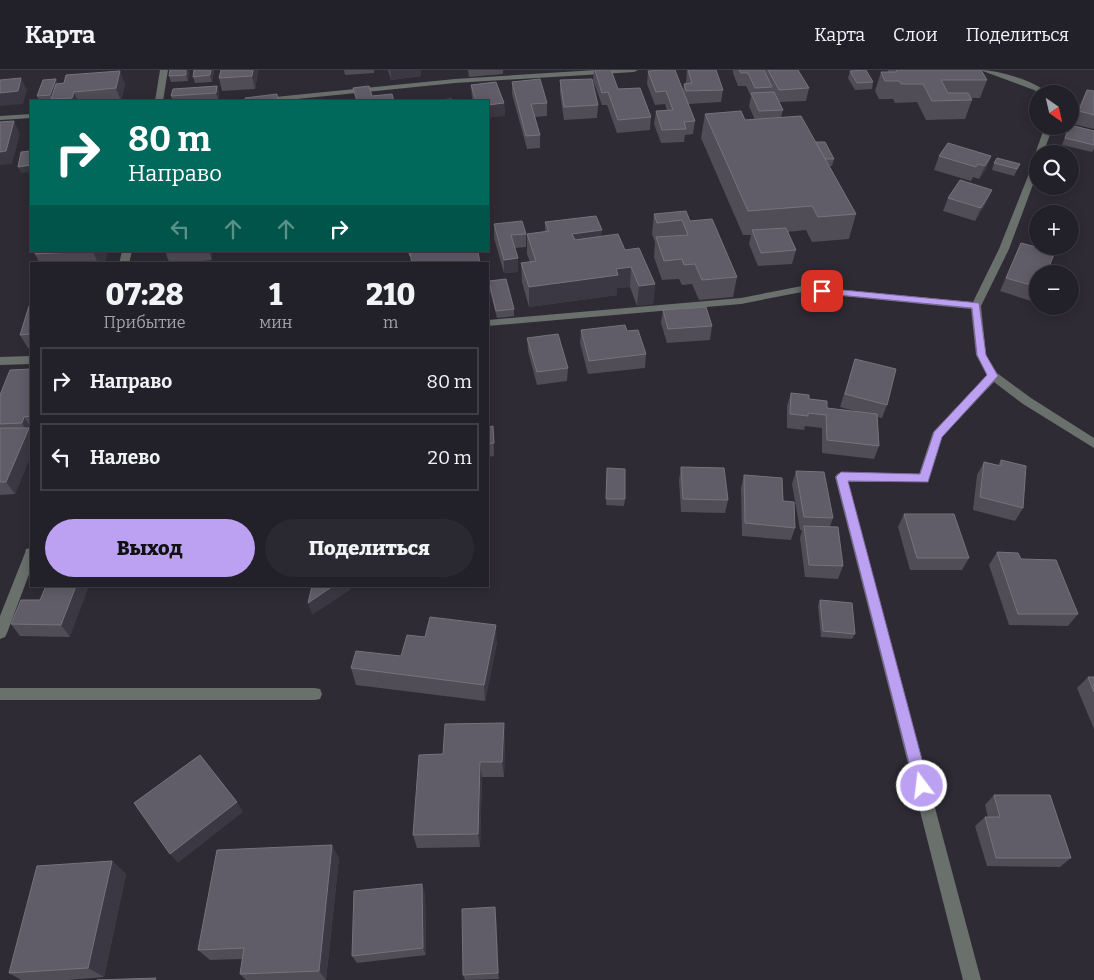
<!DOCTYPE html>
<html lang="ru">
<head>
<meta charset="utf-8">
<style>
	body { margin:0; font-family:Bitter,serif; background:#2a2830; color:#f1f3f6; height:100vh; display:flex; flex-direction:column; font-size:19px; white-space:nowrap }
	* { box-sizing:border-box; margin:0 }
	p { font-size:16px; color:#a2a3a8 }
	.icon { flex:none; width:28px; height:28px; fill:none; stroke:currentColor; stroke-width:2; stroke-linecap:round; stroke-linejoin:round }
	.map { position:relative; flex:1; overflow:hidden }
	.panel { position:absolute; left:30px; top:192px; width:459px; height:325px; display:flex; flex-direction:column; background:#222028; border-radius:0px; box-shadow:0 2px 12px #0003,0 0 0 1px #3f3e45 }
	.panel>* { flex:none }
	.banner { position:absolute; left:30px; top:30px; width:459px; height:152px; border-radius:0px; box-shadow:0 2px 12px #0003,0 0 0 1px #3f3e45; background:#00695c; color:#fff; overflow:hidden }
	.needle { width:32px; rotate:146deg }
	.buttons { position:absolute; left:1029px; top:15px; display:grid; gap:10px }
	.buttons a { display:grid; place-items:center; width:50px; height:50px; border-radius:50%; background:#222028; box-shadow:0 2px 12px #0003,0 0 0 1px #3f3e45; font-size:25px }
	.pin { position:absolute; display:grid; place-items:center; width:42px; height:42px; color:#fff; margin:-21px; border-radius:10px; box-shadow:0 2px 8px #0006 }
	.me { position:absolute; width:55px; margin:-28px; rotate:345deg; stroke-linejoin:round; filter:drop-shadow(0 0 4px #0008) }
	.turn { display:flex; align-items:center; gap:18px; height:105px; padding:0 15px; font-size:22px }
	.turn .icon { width:65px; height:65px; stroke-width:2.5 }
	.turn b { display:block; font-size:35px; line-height:42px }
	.lanes { display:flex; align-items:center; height:48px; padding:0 15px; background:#0003; justify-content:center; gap:25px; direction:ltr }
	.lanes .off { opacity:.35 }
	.eta { display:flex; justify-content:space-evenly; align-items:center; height:85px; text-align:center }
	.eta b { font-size:30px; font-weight:800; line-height:35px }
	.primary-button { display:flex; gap:10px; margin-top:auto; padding:10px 15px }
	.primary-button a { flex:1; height:58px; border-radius:30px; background:#bca0f2; color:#111; font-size:20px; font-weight:800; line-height:58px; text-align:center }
	.primary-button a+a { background:#2a2830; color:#f1f3f6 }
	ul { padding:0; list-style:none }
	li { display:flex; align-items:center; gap:15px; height:68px; margin:0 10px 8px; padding:0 5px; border:2px solid #3f3e45; border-radius:0px }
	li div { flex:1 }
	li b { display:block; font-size:19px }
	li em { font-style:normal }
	header { display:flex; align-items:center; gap:30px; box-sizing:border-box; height:70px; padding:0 25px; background:#222028; border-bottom:1px solid #3f3e45 }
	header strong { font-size:24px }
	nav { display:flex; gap:28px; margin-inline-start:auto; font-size:18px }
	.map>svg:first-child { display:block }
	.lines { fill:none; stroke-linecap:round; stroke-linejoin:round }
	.minor { fill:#6a706c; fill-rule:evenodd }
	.wall { fill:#504d57 }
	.shaded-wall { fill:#3b3843 }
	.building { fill:#605d68; stroke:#76737d }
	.route { fill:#bca0f2; stroke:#7a689d }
</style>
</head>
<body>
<header>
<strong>Карта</strong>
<nav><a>Карта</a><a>Слои</a><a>Поделиться</a></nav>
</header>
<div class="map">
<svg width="1094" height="910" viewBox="0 0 1094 910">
	<rect width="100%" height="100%" fill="#2e2b35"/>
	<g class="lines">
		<g class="minor">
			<path d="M160 0H168L163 31H155Z"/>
			<path d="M596 0H638L634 2 455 13 277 31H251L255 29 455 9Z"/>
			<path d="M980 0C998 0 1036 11 1049 24H1040L1034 20Z"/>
			<path d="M31 44V48L0 50V46Z"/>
			<path d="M1045 56H1053L1043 84H1038V101L1009 179 981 236 986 285 997 303 1031 328 1094 368V378L1023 334 994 312 942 367 928 412H848L981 910H963L835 407 837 404 841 402 919 404 933 362 987 305 976 285 971 239 802 222 741 234 488 256V250L741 228 802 216 973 232 999 179 1036 86 1035 84Z"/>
			<path d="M122 181H132L129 194H119Z"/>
			<path d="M31 286V294L0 295V287Z"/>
			<path d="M31 478V499L7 563 5 567 0 569V546L25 483 26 479Z"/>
			<path d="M0 618H315L320 619 322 624 320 629 315 630H0Z"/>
		</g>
	</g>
	<g class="wall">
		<path d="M214 0 212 12 195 13 193 7Z"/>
		<path d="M344 0H374V3L345 5Z"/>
		<path d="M388 0H421V6L391 10Z"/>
		<path d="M468 0H503V4L469 7Z"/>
		<path d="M594 0H611L618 19 651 47 650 60 617 63 607 35H602L593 10Z"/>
		<path d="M687 0H716L723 20 721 32 688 34 695 51 693 64 685 65 684 72 661 73 654 54 656 41H667L665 34 655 35 647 14 648 1 683 21 684 14 686 13Z"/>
		<path d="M733 0H798L809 18 806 31 779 32 783 40 781 48 816 72 834 89 832 96H829L856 144 849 169 812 172 806 160 787 162 796 180 792 194 758 196 749 174 751 165H743L701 68 705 44 745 50H755L749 36 751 26 746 16H738L733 3Z"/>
		<path d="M888 0H981L987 10 980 28H971L972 30 965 49 926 50 917 32 895 33 893 29H879L875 21 881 2H888Z"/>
		<path d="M189 1 188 11 171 12 169 6Z"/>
		<path d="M850 1 873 12 872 19 855 20 848 8Z"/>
		<path d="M258 2 255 19 222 21 219 8Z"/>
		<path d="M56 9 58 14H125L121 31H39L37 26Z"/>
		<path d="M560 10 598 35 597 48 564 50 560 23Z"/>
		<path d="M512 12 547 33V46L535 47 540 65V78L527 79 512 24Z"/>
		<path d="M471 15 504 33 505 46 488 31H473L472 28Z"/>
		<path d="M217 16 219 22 218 29 192 31H173L171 26Z"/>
		<path d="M1087 20 1094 21V59L1073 54 1081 32Z"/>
		<path d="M1069 56 1094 61V79L1092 82 1062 75Z"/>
		<path d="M939 86H991L986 99 979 109 973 107 971 111 934 100Z"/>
		<path d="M994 93 1020 94 1014 106 992 100Z"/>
		<path d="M992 120 986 133 975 151 943 141 948 128Z"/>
		<path d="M654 144 690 151 737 207 733 227 699 230 692 214 682 215 679 209 662 210 654 187 655 172 652 164Z"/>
		<path d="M545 152 601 166 625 180 655 214 653 234 637 236 630 217 617 218V225L529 237 522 212 521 193 530 192 527 184V164L545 162Z"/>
		<path d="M494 154 526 164V177L515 178 518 202 504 203 494 168Z"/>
		<path d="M1021 173 1038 204V224L1034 232 1000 221Z"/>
		<path d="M36 181H108L104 194H40L35 184Z"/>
		<path d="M165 181H212V190L175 194H159L169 192Z"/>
		<path d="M489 211 514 239V246L497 248 489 218Z"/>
		<path d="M488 228 489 247H488Z"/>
		<path d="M31 236V278H28L20 265Z"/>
		<path d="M663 240 712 256 710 270 667 273 661 253Z"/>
		<path d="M581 260 627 261 646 284 645 298 588 304 580 273Z"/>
		<path d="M527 268 568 298 567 311 537 315 528 281Z"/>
		<path d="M855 289 887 335 882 348 877 347 879 376 874 389 822 383V358L805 356 804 360 787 358V336L791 323 827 338 859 342 840 337Z"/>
		<path d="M31 299V385L15 424 0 425V325Z"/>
		<path d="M493 356 494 386 488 387V357Z"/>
		<path d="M1001 390 1023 438 1015 451 973 440 977 405 984 392 998 395Z"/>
		<path d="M681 397 728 430 725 443 681 442 679 410Z"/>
		<path d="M796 401 833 448 830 457 843 496 838 509 805 507 800 468 802 460H800L792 414Z"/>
		<path d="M607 405 625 429 624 436 606 435Z"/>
		<path d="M744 405 783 431 795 458 791 470 742 466 741 418Z"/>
		<path d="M904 444 969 488 962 500H910L898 457Z"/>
		<path d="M997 482 1078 544 1068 556 1009 555 989 495Z"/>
		<path d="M46 516 70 567 20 566 11 554 40 530Z"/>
		<path d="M820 530 855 564 852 569 821 567 818 536Z"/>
		<path d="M425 567 497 572 485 631 356 615 351 598 401 586Z"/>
		<path d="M1088 607H1094V659L1077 618Z"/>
		<path d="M505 669 504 707H482L480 777 417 778 413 765 443 684Z"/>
		<path d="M994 725 1071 788 1060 797 987 796 975 756 985 747H988L985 735Z"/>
		<path d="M339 788 326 910H246L240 904 242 889 210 890 198 880Z"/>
		<path d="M112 791 126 804 104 907 68 910H21L9 903Z"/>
		<path d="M425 823 426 885 357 893 352 886Z"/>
		<path d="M496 845 499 909 465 910 463 905Z"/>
	</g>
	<g class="shaded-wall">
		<path d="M186 0H189V1L188 11 186 5Z"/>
		<path d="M211 0H214L212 12 210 5Z"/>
		<path d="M253 0H258V2L255 19 252 6Z"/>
		<path d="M390 0H421V6L391 10Z"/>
		<path d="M120 1 125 14 121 31 116 18Z"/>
		<path d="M21 8 27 20 23 34 0 36V23Z"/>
		<path d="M56 9 59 16 52 29 50 25Z"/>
		<path d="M217 16 219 22 218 29 216 23Z"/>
		<path d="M74 22 78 31H74L72 28Z"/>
		<path d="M504 33 505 46 488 48V35Z"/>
		<path d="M14 51 20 64 12 94 0 95V82Z"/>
		<path d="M991 86 986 99 979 109 985 96Z"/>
		<path d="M31 95V102L21 103 18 97Z"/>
		<path d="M992 120 986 133 975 151 981 138Z"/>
		<path d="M602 160 601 179 572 183V164Z"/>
		<path d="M93 181H108L104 194H98Z"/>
		<path d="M209 181H212V190Z"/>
		<path d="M518 188V202L504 203V190Z"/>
		<path d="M631 197 630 217 617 218V225L529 237V217L616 199Z"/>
		<path d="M655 214 653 234 637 236 639 216Z"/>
		<path d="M24 347 31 358V385L15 424 6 412 27 362 22 353Z"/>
		<path d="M76 516H89L70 567 61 555Z"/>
		<path d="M333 516H351L350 520 312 545 308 533Z"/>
		<path d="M496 555 497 572 485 631 484 615Z"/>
		<path d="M504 653 505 669 504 707 502 692Z"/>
		<path d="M480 692 482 707 480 777 478 764Z"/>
		<path d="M237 732 243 742 178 793 170 784Z"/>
		<path d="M332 775 339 788 326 910 319 901Z"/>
		<path d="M112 791 126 804 104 907 88 898Z"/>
		<path d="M422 814 425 823 426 885 423 878Z"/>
		<path d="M495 837 496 845 499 909 498 903Z"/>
	</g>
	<g class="building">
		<path d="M170 0H186V5L169 6Z"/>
		<path d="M194 0H211L210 5 193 7Z"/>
		<path d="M221 0H253L252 6 219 8Z"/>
		<path d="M595 0H611L618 19 640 18 651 47 618 50 608 22 602 23Z"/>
		<path d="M662 0H675L695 51 684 52 686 59 662 60 656 41 673 40 666 21 656 22 648 1Z"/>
		<path d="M688 0H716L723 20 686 21 684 14 692 13Z"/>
		<path d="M739 0H764L772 17 755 18 748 3H741Z"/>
		<path d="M768 0H798L809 18 779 20Z"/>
		<path d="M866 0 873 12 857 13 850 1Z"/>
		<path d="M896 0H981L987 10H941L948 23H968L972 30 932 31 923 14H901L899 11H885L881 2H897Z"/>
		<path d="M120 1 116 18 74 22 72 28 51 29 56 14 64 13 66 5Z"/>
		<path d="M21 8 18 21 0 23V10Z"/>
		<path d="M56 9 50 25 37 26 43 10Z"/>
		<path d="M540 9 547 33 531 34 540 65 526 66 512 12Z"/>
		<path d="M592 9 598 35 564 37 560 10Z"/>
		<path d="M496 12 504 33 488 35V31H476L471 15Z"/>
		<path d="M217 16 216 23 171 26 173 19Z"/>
		<path d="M369 16 372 26 392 24 394 31H357L353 18Z"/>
		<path d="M1087 20 1094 21V45L1079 41Z"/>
		<path d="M774 22 783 40 759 41 751 23Z"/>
		<path d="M277 24 278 31H245V28Z"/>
		<path d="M452 29V31H438V30Z"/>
		<path d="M741 41 745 50 801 46 856 144 818 147 812 136 748 141 705 44Z"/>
		<path d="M14 51 6 81 0 82V52Z"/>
		<path d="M1070 55 1094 61V75L1065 68Z"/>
		<path d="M816 72H825L834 89H825Z"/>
		<path d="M948 73 991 86 985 96 978 94 976 97 939 86Z"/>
		<path d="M31 81V95L18 97 21 82Z"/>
		<path d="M997 88 1020 94 1017 99 994 93Z"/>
		<path d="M960 110 992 120 981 138 948 128Z"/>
		<path d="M686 141 690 151 712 149 737 207 702 210 695 194 684 195 682 189 664 191 656 167 688 165 682 150 657 153 654 144Z"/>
		<path d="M596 146 602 160 572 164 575 170 618 164 625 180 639 178 655 214 639 216 631 197 616 199 618 205 529 217 521 193 536 191 527 164 549 161 545 152Z"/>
		<path d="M522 151 526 164 511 165 518 188 504 190 494 154Z"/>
		<path d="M786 158 796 180 761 183 752 160Z"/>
		<path d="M1021 173 1055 182 1046 204H1038V217L1006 208Z"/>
		<path d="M36 181H93L35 184Z"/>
		<path d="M408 181H428L410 183 411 185 410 186Z"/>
		<path d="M428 181H478L480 194H412L410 183Z"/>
		<path d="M173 192V194H159Z"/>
		<path d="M506 209 514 239 496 241 489 211Z"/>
		<path d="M29 236H31V264L20 265Z"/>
		<path d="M706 237 712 256 668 259 663 240Z"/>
		<path d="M625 255 627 261 638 260 646 284 589 291 581 260Z"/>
		<path d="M558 264 568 298 537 302 527 268Z"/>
		<path d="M855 289 896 299 887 335 845 324Z"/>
		<path d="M31 299V346L24 347 22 353 0 354V325L10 300Z"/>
		<path d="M791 323 809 325V329L827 331V338L877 344 879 376 827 370 826 345 808 343V346L790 344Z"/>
		<path d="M493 356 494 373 488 374V357Z"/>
		<path d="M0 358H29L6 412H0Z"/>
		<path d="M1001 390 1026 396 1023 438 980 427 984 392 1001 396Z"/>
		<path d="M681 397 724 398 728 430 683 429Z"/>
		<path d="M607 398 625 399V429H606Z"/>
		<path d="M796 401 824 402 833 448 804 447Z"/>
		<path d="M744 405 782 408 783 431 794 432 795 458 745 453Z"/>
		<path d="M904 444H954L969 488H917Z"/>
		<path d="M804 456 838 457 843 496 809 495Z"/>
		<path d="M997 482 1018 483 1021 489 1056 490 1078 544H1018Z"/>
		<path d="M46 516H76L61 555 11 554 21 530H40Z"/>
		<path d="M312 516H333L308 533Z"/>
		<path d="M820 530 852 533 855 564 823 561Z"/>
		<path d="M430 547 496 555 484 615 351 598 356 581 401 586 407 565 425 567Z"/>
		<path d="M1088 607H1094V622Z"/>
		<path d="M504 653 502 692H480L478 764 413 765 419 685 443 684 445 654Z"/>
		<path d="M200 685 237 732 170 784 134 733Z"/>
		<path d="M994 725H1050L1071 788H996L985 747H1000Z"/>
		<path d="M332 775 319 901 240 904 244 878 198 880 217 780Z"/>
		<path d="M112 791 88 898 9 903 37 796Z"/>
		<path d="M422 814 423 878 352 886 354 821Z"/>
		<path d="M495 837 498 903 463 905 462 839Z"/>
		<path d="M156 908 155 910H97Z"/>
	</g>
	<path class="route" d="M822 218 979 233 986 285 998 306 942 367 928 412 848 411 929 716 927 721 922 723 917 721 915 716 836 407 841 402 920 404 934 362 987 305 977 285 972 238 818 223 817 221Z"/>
</svg>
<div class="buttons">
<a><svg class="needle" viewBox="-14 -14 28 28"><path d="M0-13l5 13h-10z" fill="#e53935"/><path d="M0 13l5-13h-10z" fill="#a2a3a8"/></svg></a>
<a><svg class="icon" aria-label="search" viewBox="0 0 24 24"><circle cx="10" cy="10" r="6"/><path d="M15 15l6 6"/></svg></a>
<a>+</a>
<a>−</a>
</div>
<div class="pin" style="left:822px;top:221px;background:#d93025"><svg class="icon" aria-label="arrive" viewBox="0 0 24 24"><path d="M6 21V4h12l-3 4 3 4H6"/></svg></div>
<svg class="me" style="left:922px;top:716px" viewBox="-20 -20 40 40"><circle r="17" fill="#bca0f2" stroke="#fff" stroke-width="3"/><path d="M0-11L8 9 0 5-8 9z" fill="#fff"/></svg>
<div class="banner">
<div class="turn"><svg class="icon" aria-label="right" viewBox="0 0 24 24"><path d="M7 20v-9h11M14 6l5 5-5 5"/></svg><div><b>80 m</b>Направо</div></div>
<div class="lanes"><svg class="icon off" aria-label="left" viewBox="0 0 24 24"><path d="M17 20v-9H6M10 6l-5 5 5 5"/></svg><svg class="icon off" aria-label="ahead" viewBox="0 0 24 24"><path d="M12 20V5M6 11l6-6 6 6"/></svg><svg class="icon off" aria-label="ahead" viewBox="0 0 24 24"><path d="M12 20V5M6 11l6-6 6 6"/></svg><svg class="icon" aria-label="right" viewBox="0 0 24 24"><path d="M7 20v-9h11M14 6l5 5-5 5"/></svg></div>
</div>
<section class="panel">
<div class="eta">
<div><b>07:28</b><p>Прибытие</p></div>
<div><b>1</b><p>мин</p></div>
<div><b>210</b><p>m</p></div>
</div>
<ul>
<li><svg class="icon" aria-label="right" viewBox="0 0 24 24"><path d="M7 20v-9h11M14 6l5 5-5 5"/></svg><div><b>Направо</b></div><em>80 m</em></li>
<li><svg class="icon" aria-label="left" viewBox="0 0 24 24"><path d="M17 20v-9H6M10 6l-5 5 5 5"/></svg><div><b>Налево</b></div><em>20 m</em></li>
</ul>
<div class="primary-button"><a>Выход</a><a>Поделиться</a></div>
</section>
</div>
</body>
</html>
